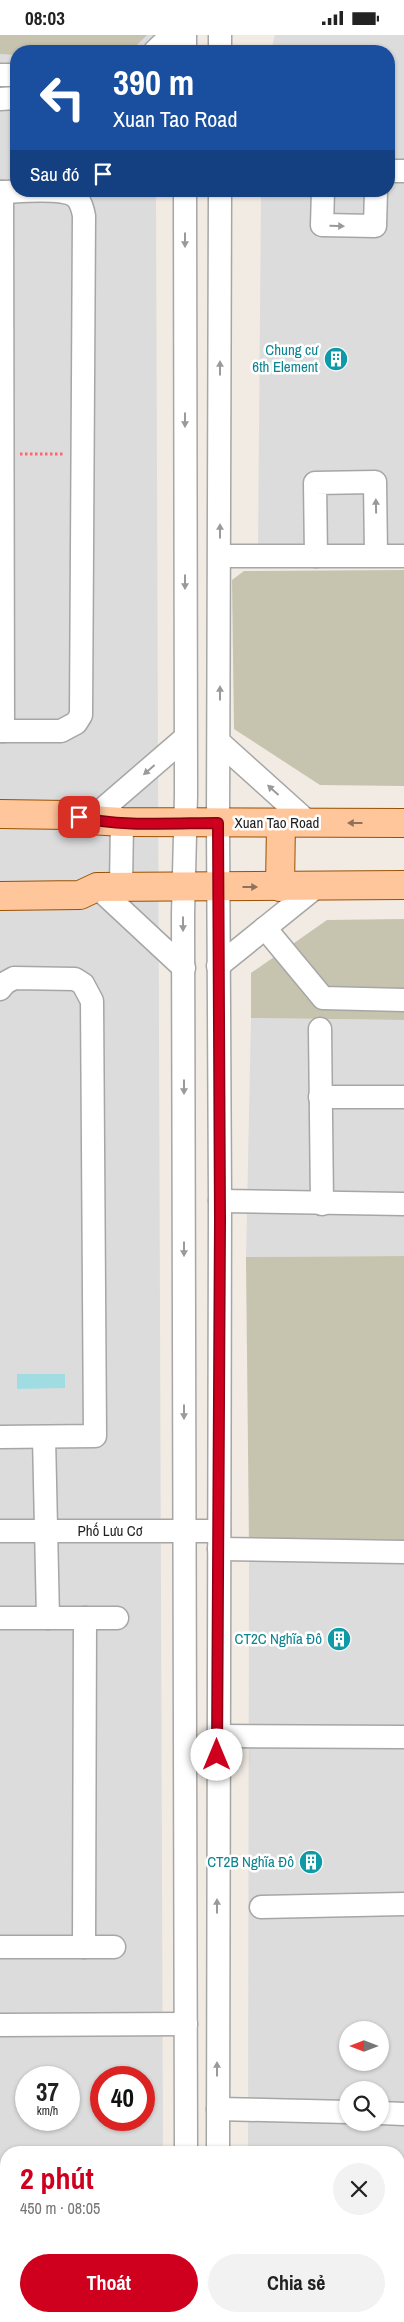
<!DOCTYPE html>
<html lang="vi">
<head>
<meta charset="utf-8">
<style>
	body { margin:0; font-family:"Archivo Narrow",sans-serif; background:#f2f2f2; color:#222; height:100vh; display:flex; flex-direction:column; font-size:19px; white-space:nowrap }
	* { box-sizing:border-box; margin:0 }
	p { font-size:16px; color:#767676 }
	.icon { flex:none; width:28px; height:28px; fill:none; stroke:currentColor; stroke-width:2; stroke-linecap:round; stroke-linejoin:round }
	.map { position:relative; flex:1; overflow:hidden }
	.details { position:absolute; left:0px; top:2111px; width:405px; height:176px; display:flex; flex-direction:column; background:#fff; border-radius:20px 20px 0 0; box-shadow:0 1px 4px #0004 }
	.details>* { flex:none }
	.guide { position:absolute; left:10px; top:10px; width:385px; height:152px; border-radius:20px; box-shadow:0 1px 4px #0004; background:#1a4fa0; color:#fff; overflow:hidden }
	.needle { width:32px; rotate:270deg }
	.fabs { position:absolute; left:339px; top:1986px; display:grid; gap:10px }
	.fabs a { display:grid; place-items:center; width:50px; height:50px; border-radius:50%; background:#fff; box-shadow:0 1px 4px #0004; font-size:25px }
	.speed { position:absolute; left:15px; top:2031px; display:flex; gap:10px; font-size:25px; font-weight:700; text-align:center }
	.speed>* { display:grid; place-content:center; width:65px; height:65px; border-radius:50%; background:#fff; box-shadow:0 1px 4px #0004; line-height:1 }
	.speed small { font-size:12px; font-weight:400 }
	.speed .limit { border:8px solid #d22; background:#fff; color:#111 }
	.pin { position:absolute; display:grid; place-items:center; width:42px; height:42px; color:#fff; margin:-21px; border-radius:10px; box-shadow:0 2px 8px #0006 }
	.me { position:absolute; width:55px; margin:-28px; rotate:0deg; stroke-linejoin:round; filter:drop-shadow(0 0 4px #0008) }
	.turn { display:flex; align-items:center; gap:18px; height:105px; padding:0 20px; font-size:22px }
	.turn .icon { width:65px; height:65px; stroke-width:2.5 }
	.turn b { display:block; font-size:35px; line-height:42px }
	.then { display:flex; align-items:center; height:48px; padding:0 20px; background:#0003; gap:10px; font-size:19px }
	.round { display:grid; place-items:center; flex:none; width:52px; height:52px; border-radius:26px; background:#f2f2f2 }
	.summary { display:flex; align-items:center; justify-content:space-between; height:85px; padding:0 20px }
	h1 { font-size:30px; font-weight:800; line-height:38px; color:#ce001d }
	.primary-button { display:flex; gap:10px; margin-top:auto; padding:10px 20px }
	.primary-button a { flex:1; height:58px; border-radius:30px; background:#ce001d; color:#fff; font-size:20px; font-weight:800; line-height:58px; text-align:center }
	.primary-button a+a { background:#f2f2f2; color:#222 }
	.status { display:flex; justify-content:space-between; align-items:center; height:35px; padding:0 25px; background:#fff; direction:ltr }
	.status svg { height:14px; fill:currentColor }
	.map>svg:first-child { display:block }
	.residential { fill:#dddcdc; fill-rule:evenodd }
	.construction { fill:#c6c3af }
	.water { fill:#a0dde3 }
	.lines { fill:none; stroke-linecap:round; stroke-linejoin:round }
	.minor-casing { stroke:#a6a6a6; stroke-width:25 }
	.major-casing { stroke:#9a5100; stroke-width:30 }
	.path { stroke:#ff676d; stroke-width:3; stroke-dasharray:2.5 2.5; stroke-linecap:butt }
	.minor { stroke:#fff; stroke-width:22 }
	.major { stroke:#ffc69b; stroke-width:28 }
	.oneway { fill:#9a9a9a }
	.oneway2 { fill:#8f725d }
	.route-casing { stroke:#860013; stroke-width:12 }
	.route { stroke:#ce001d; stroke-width:9 }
	.labels { text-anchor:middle; stroke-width:5; stroke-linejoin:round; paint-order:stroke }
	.culture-label { font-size:15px; fill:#0d838f; stroke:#fff; text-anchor:end }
	.street-label { font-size:15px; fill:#1f1f1f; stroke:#fff }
</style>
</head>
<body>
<div class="status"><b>08:03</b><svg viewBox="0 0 49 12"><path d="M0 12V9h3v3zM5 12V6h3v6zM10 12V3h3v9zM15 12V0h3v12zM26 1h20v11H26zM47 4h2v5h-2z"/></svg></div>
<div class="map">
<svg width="404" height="2287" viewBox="0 0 404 2287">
	<rect width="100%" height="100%" fill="#f1ebe4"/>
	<g class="residential">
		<path d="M0 0H155V16H16V156H156L163 2117 6 2118V2281H164V2287H0ZM26 2042H69V2085H26ZM101 2042H144V2085H101Z"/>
		<path d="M275 0H404V515L258 514 261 156H389V16H271Z"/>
		<path d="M251 983 404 985V1221L246 1222Z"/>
		<path d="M404 1510V2287H248V2281H399V2118L248 2117 249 1515ZM348 1995H380V2028H348ZM348 2055H380V2088H348Z"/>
	</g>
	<g class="construction">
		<path d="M0 0H147L131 16H16V20L0 19Z"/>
		<path d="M404 535V751L320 750 234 694 232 545 244 536Z"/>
		<path d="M404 884V985L251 983V938L327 885Z"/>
		<path d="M404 1221V1510L249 1511 246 1222Z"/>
	</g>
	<path class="water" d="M17 1339H65V1353L17 1354Z"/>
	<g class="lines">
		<g class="minor-casing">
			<g id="minor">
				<path d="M185 0V16"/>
				<path d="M220 0V16"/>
				<path d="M155 16 172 0"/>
				<path d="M0 40H16"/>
				<path d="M0 64 16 63"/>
				<path d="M389 136H404"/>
				<path d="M185 156 186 760 183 879 186 2118"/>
				<path d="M323 156 322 190 375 191 376 156"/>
				<path d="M0 157C17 157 65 151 77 163 81 168 83 175 84 181L81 680 76 688 61 696H0"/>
				<path d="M2 157 3 696"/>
				<path d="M220 521H404"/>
				<path d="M316 521 315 448 375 447 376 520"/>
				<path d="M219 707 309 788"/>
				<path d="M90 785 185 703"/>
				<path d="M121 851 122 787"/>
				<path d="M97 852 184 933"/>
				<path d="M265 893 323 963 404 965"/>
				<path d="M218 931 316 852"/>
				<path d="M0 954 5 948 14 943 75 944 83 949 92 966 95 1401 0 1402"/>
				<path d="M320 994 322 1169"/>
				<path d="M320 1062H404"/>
				<path d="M220 1166 404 1169"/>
				<path d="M44 1402 48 1583"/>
				<path d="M0 1496H219"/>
				<path d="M219 1514 404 1517"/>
				<path d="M0 1583H117"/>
				<path d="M217 1701 404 1702"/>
				<path d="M261 1872 404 1869"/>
				<path d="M0 1912H114"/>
				<path d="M84 1912 85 1583"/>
				<path d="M0 1990 186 1989"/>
				<path d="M218 2074 348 2077"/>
				<path d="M380 2078 404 2079"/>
				<path d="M218 2118 220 1166 218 788 220 156"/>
				<path d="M399 2165H404"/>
				<path d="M186 2281V2287"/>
				<path d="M219 2287V2281"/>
				<path d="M337 2287V2281"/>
			</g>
		</g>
		<g class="major-casing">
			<g id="major">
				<path d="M0 779 68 780 90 785 122 787 404 788"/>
				<path d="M280 852 281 788"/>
				<path d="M0 861 80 860 97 852 404 850"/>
			</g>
		</g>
		<path class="path" d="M20 419H64"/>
		<use href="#minor" class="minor"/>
		<use href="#major" class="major"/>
	</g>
	<defs><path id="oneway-solid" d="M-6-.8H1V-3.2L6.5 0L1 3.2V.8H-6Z" transform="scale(1.25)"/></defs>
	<g class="oneway">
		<use href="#oneway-solid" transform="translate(337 191) rotate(1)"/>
		<use href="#oneway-solid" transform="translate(185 205) rotate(90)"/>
		<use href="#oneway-solid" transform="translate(220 333) rotate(-90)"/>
		<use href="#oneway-solid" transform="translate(185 385) rotate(90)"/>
		<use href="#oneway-solid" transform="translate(376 471) rotate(-91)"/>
		<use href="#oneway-solid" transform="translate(220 496) rotate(-90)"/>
		<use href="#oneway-solid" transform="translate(185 547) rotate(90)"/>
		<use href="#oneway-solid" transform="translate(220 658) rotate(-90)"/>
		<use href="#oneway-solid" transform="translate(149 735) rotate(139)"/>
		<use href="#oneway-solid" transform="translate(273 755) rotate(-138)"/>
		<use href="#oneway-solid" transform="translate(183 889) rotate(90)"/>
		<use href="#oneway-solid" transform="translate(184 1052) rotate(90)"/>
		<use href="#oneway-solid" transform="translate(184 1214) rotate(90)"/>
		<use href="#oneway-solid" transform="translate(184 1377) rotate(90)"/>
		<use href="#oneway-solid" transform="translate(217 1871) rotate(-90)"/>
		<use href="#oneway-solid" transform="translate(217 2034) rotate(-90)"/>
	</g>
	<g class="oneway2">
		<use href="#oneway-solid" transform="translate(355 788) rotate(-180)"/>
		<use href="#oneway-solid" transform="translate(250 852)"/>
	</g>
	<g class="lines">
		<g class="route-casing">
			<path id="route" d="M79 782C117 792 177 788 218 788L220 1185 217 1720"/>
		</g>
		<use href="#route" class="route"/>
	</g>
	<defs>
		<g id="building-disc" transform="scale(1.25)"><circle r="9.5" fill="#0f9aa8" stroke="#fff"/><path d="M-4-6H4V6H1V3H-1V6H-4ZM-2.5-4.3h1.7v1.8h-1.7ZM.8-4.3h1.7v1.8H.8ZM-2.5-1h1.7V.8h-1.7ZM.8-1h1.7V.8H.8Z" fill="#fff"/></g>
	</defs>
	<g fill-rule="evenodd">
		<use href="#building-disc" x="336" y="324"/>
		<use href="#building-disc" x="339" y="1604"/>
		<use href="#building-disc" x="311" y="1827"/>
	</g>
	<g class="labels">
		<g class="culture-label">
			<text x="318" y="320">Chung cư<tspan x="318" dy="17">6th Element</tspan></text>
			<text x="322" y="1609">CT2C Nghĩa Đô</text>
			<text x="294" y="1832">CT2B Nghĩa Đô</text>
		</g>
		<g class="street-label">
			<text x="277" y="793">Xuan Tao Road</text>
			<text x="110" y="1501">Phố Lưu Cơ</text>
		</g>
	</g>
</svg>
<div class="fabs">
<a><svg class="needle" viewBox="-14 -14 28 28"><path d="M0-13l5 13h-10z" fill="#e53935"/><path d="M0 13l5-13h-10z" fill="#767676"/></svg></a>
<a><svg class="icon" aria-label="search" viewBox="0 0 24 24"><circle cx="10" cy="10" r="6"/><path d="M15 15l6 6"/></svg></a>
</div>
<div class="speed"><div>37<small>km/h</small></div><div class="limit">40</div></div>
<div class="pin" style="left:79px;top:782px;background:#d93025"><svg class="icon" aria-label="arrive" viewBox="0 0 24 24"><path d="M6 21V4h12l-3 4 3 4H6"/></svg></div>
<svg class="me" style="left:217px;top:1720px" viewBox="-20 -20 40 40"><circle r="19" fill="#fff"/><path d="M0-13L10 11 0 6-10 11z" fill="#ce001d"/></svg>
<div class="guide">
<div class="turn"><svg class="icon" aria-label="left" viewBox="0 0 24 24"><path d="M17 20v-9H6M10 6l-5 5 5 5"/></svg><div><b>390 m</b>Xuan Tao Road</div></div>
<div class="then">Sau đó<svg class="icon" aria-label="arrive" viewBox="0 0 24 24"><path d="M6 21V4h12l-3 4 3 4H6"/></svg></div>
</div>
<section class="details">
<div class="summary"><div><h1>2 phút</h1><p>450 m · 08:05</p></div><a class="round"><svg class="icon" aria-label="close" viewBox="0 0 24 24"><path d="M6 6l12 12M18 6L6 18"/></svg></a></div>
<div class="primary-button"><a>Thoát</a><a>Chia sẻ</a></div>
</section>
</div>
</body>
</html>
